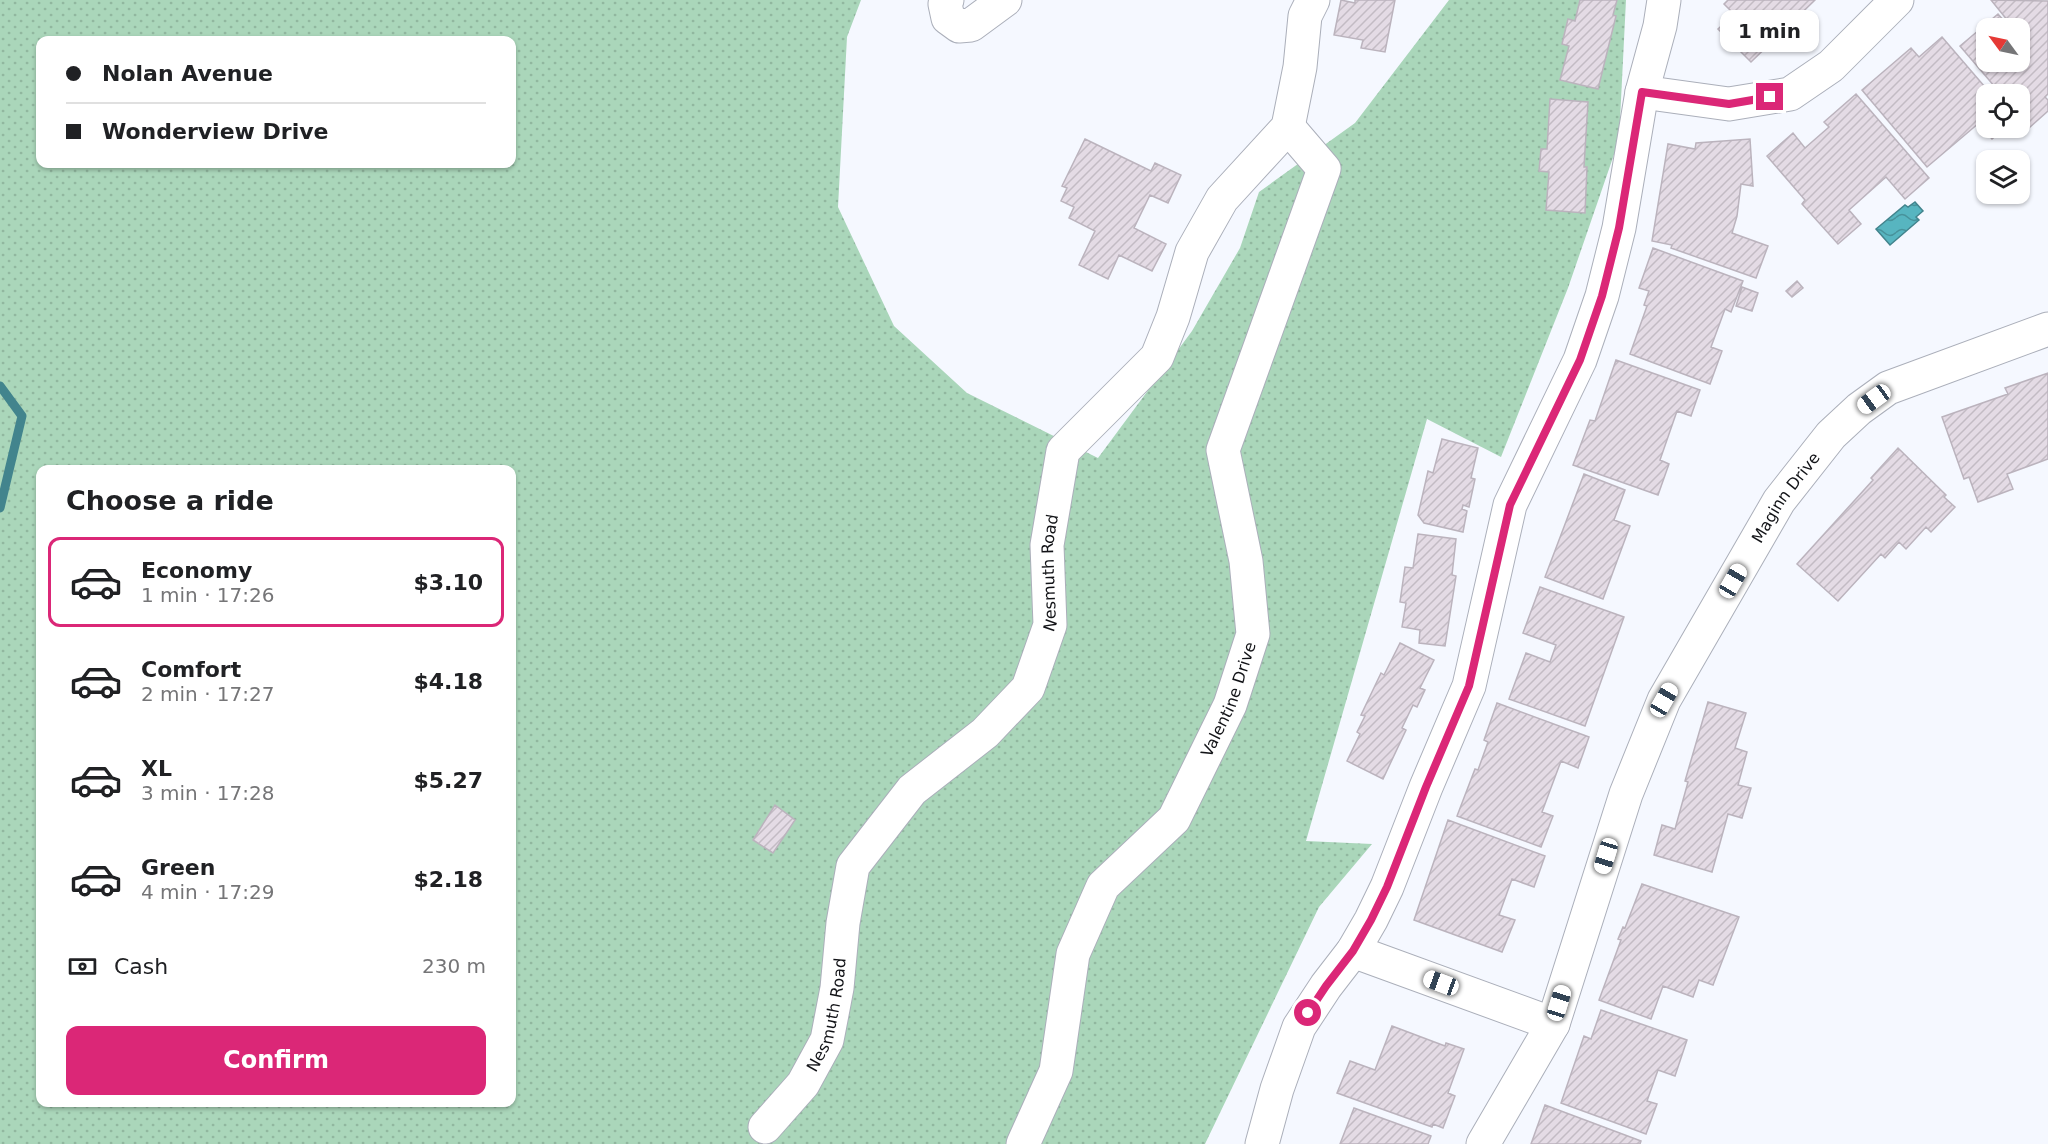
<!DOCTYPE html>
<html lang="en">
<head>
<meta charset="utf-8">
<style>
  :root { --surface:#fff; --page:#f2f2f2; --text:#202124; --muted:#757577; --line:#e0e0e0; --accent:#db2777 }
  body { margin:0; font-family:"DejaVu Sans",sans-serif; background:var(--page); color:var(--text); height:100vh; display:flex; flex-direction:column; font-size:22px; white-space:nowrap }
  * { box-sizing:border-box; margin:0 }
  p { font-size:20px; color:var(--muted) }
  .icon { flex:none; width:33px; height:33px; fill:none; stroke:currentColor; stroke-width:2; stroke-linecap:round; stroke-linejoin:round }
  .map { position:relative; flex:1; overflow:hidden }
  .side { position:absolute; left:36px; top:465px; width:480px; height:642px; display:flex; flex-direction:column; background:var(--surface); border-radius:12px; box-shadow:0 2px 4px #0004 }
  .side>* { flex:none }
  .top-card { position:absolute; left:36px; top:36px; width:480px; height:132px; border-radius:12px; box-shadow:0 2px 4px #0004; display:grid; align-content:center; height:132px; padding:0 30px; background:var(--surface) }
  .needle { width:39px; rotate:303deg }
  .buttons { position:absolute; left:1976px; top:18px; display:grid; gap:12px }
  .buttons a { display:grid; place-items:center; width:54px; height:54px; border-radius:12px; background:var(--surface); box-shadow:0 2px 4px #0004; font-size:30px }
  .end { position:absolute; width:27px; height:27px; margin:-14px; border:8px solid #db2777; background:#fff; box-shadow:0 0 0 3px #fff }
  .from { border-radius:50% }
  .bubble { position:absolute; height:42px; border-radius:12px; background:var(--surface); box-shadow:0 2px 4px #0004; font-size:20px; font-weight:700; line-height:42px; text-align:center }
  .car { position:absolute; width:18px; height:36px; margin:-18px -9px; border-radius:8px; box-shadow:0 0 4px 2px #0007; background:linear-gradient(#fff 24%,#345 0 40%,#fff 0 76%,#345 0 86%,#fff 0) }
  .top-card b { display:flex; align-items:center; gap:21px; height:57px; font-size:22px }
  .top-card b+b { border-top:2px solid var(--line) }
  .top-card i { width:15px; height:15px; background:var(--text) }
  ul { padding:0; list-style:none }
  li { display:flex; align-items:center; gap:18px; height:90px; margin:0 12px 9px; padding:0 18px; border:3px solid transparent; border-radius:12px }
  li div { flex:1 }
  li b { display:block; font-size:22px }
  li em { font-style:normal; font-weight:700 }
  li.selected { border-color:var(--accent) }
  li>.icon { width:54px; height:54px; stroke-width:1.5 }
  h2 { padding:0 30px; font-size:27px; line-height:72px }
  .pay { display:flex; align-items:center; gap:15px; height:66px; padding:0 30px; font-size:22px }
  .pay p { margin-inline-start:auto }
  .button { display:flex; gap:12px; margin-top:auto; padding:12px 30px }
  .button a { flex:1; height:69px; border-radius:12px; background:var(--accent); color:#fff; font-size:24px; font-weight:700; line-height:69px; text-align:center }
  .map>svg:first-child { display:block }
</style>
</head>
<body>
<div class="map">
<svg width="2048" height="1144" viewBox="0 0 2048 1144">
  <defs>
    <pattern id="grass-dots" width="8" height="8" patternUnits="userSpaceOnUse" patternTransform="scale(1.5)"><rect width="8" height="8" fill="#aad6ba"/><path d="M2 2h.1M6 6h.1" fill="none" stroke="#91b79f" stroke-width="1.8" stroke-linecap="round"/></pattern>
    <pattern id="water-waves" width="16" height="10" patternUnits="userSpaceOnUse" patternTransform="scale(1.5)"><rect width="16" height="10" fill="#57b5c0"/><path d="M0 5q4-4 8 0t8 0" fill="none" stroke="#47929b"/></pattern>
    <pattern id="building-hatch" width="6" height="6" patternUnits="userSpaceOnUse" patternTransform="scale(1.5)"><rect width="6" height="6" fill="#e4dbe5"/><path d="M-1 1l2-2M0 6l6-6M5 7l2-2" fill="none" stroke="#c3bbc4"/></pattern>
  </defs>
  <rect width="100%" height="100%" fill="#f5f8ff"/>
  <!-- grass -->
  <path fill="url(#grass-dots)" fill-rule="evenodd" d="M0 0H861L847 37 838 207 894 326 967 393 1098 458 1192 331 1240 248 1259 192 1355 123 1449 0H1626L1619 140 1568 288 1501 457 1427 419 1306 841 1372 844 1319 907 1205 1144H0ZM40 40H512V164H40ZM40 470H512V1102H40Z"/>
  <!-- water -->
  <path fill="url(#water-waves)" stroke="#42848d" stroke-width="1.5" d="M1915 202 1923 211 1916 217 1919 220 1890 245 1876 229 1905 205 1908 207Z"/>
  <g fill="none" stroke-linecap="round" stroke-linejoin="round">
    <!-- stream -->
    <path stroke="#42848d" stroke-width="9" d="M0 386 22 416 0 508"/>
  </g>
  <!-- building -->
  <path fill="url(#building-hatch)" stroke="#bbb3bd" stroke-width="1.5" fill-rule="evenodd" d="M1341 0 1355 3V0H1395L1385 52 1361 48 1363 40 1334 35Z
    M1580 0H1617L1613 15 1616 16 1598 89 1560 80 1569 46 1562 44 1568 19 1575 21Z
    M1728 0H1815L1751 62 1718 29 1734 14 1724 4Z
    M1991 0 2048 1V94L2045 97 2048 100V111L2029 128 2019 116V94H2001L1960 46 1998 14 2006 23 2008 21ZM1986 28H2019V62H1986Z
    M1942 37 1991 94H1986V128H2005L1992 139 1979 123 1927 167 1862 90 1911 48 1919 57Z
    M1856 94 1929 178 1905 199 1886 177 1849 210 1861 224 1838 244 1802 204 1805 200 1767 156 1793 133 1805 148 1829 127 1824 122Z
    M1550 99 1588 102 1584 167H1587L1585 213 1546 210 1549 172 1539 171 1541 149H1547Z
    M1085 139 1151 171 1155 163 1181 175 1168 203 1150 195 1134 228 1166 244 1152 271 1119 255 1108 279 1079 265 1095 231 1069 218 1074 207 1061 201 1067 188 1062 186Z
    M1750 139 1753 186 1741 184 1737 216 1732 233 1768 246 1756 278 1671 248 1672 245 1652 241 1668 144 1695 149 1696 143Z
    M1653 248 1743 281 1731 312 1725 309 1711 347 1722 351 1710 384 1630 354 1647 306 1644 305 1649 291 1639 288Z
    M1797 281 1803 288 1792 297 1786 291Z
    M1742 287 1758 293 1752 311 1736 306Z
    M1616 360 1700 390 1691 416 1677 411 1660 460 1669 464 1658 495 1573 465 1590 420 1595 421Z
    M2048 373V459L2007 474 2013 489 1978 502 1969 477 1964 479 1942 417 2008 394 2005 388Z
    M1442 439 1478 448 1471 478 1475 479 1469 507 1463 505 1462 509 1467 511 1463 532 1424 523 1418 515 1428 471 1433 473Z
    M1898 448 1946 495 1944 497 1955 507 1931 532 1926 527 1906 549 1899 542 1885 558 1881 554 1838 601 1797 564 1873 480 1871 478Z
    M1584 474 1625 490 1614 520 1630 526 1603 599 1545 577Z
    M1418 534 1456 539 1452 575 1456 576 1445 646 1419 643 1420 630 1402 627 1406 603 1400 602 1405 567 1413 568Z
    M1540 587 1624 617 1585 726 1509 699 1526 653 1550 662 1556 645 1523 633Z
    M1400 643 1434 660 1420 688 1425 690 1417 707 1413 705 1402 728 1406 730 1383 779 1347 761 1360 734 1357 732 1365 716 1361 715 1381 673 1384 675Z
    M1708 702 1746 713 1735 748 1747 752 1738 785 1751 788 1742 818 1728 814 1712 872 1654 855 1662 825 1675 829 1688 782 1685 781Z
    M1497 703 1589 737 1578 768 1561 761 1542 812 1553 816 1541 847 1457 816 1475 769 1478 770 1488 742 1484 740Z
    M775 805 795 820 773 853 753 840Z
    M1448 820 1545 856 1534 887 1512 879 1499 915 1515 920 1502 952 1414 920Z
    M1642 884 1739 917 1713 985 1699 980 1693 997 1663 986 1651 1019 1599 1000 1621 940 1618 939 1623 927 1625 928Z
    M1601 1010 1687 1040 1675 1076 1658 1070 1647 1101 1657 1104 1646 1134 1561 1103 1584 1036 1591 1039Z
    M1392 1026 1445 1046 1446 1043 1464 1049 1448 1093 1455 1096 1443 1128 1433 1124 1432 1127 1337 1093 1350 1061 1375 1070Z
    M1545 1105 1641 1141 1640 1144H1531Z
    M1354 1108 1431 1136 1428 1144H1340Z"/>
  <g fill="none" stroke-linecap="round" stroke-linejoin="round">
    <defs>
      <g id="minor">
        <path d="M947 0 945 4 948 18 959 26 971 25 1005 0"/>
        <path d="M1642 92 1729 104 1790 94 1831 66 1897 0"/>
        <path d="M1353 951 1553 1024"/>
        <path id="s1" d="M765 1127 803 1084 827 1040 837 988 843 923 853 866 912 790 985 733 1028 688 1050 625 1047 545 1063 451 1157 357 1173 317 1192 252 1222 199 1288 127 1300 67 1305 16 1313 0"/>
        <path id="s2" d="M1023 1144 1056 1071 1073 954 1103 886 1174 819 1230 705 1253 634 1246 561 1223 450 1324 169 1288 127"/>
        <path d="M1262 1144 1277 1089 1299 1027 1326 986 1353 951 1371 920 1387 887 1426 787 1469 686 1510 505 1580 360 1602 296 1619 228 1642 92 1660 26 1664 0"/>
        <path id="s3" d="M1483 1144 1553 1024 1626 794 1664 700 1779 501 1831 435 1859 409 1888 388 2048 329"/>
      </g>
    </defs>
    <!-- minor casing -->
    <use href="#minor" stroke="#abafba" stroke-width="35"/>
    <!-- minor -->
    <use href="#minor" stroke="#fff" stroke-width="33"/>
  </g>
  <g fill="none" stroke-linecap="round" stroke-linejoin="round">
    <!-- route -->
    <path stroke="#db2777" stroke-width="8" d="M1308 1013 1326 986 1353 951 1371 920 1387 887 1426 787 1469 686 1510 505 1580 360 1602 296 1619 228 1642 92 1729 104 1770 97"/>
  </g>
  <g text-anchor="middle" stroke-width="5" stroke-linejoin="round" paint-order="stroke">
    <!-- street labels -->
    <g font-size="16" fill="#121317" stroke="#fff">
      <text dy="6" stroke="none"><textPath href="#s3" startOffset="718">Maginn Drive</textPath></text>
      <text dy="6" stroke="none"><textPath href="#s1" startOffset="654">Nesmuth Road</textPath></text>
      <text dy="6" stroke="none"><textPath href="#s2" startOffset="502">Valentine Drive</textPath></text>
      <text dy="6" stroke="none"><textPath href="#s1" startOffset="132">Nesmuth Road</textPath></text>
    </g>
  </g>
</svg>
<div class="buttons">
<a><svg class="needle" viewBox="-14 -14 28 28"><path d="M0-13l5 13h-10z" fill="#e53935"/><path d="M0 13l5-13h-10z" fill="#757577"/></svg></a>
<a><svg class="icon" aria-label="locate" viewBox="0 0 24 24"><circle cx="12" cy="12" r="6"/><path d="M12 2v4M12 18v4M2 12h4M18 12h4"/></svg></a>
<a><svg class="icon" aria-label="layers" viewBox="0 0 24 24"><path d="M12 4l9 5-9 5-9-5zM3 14l9 5 9-5"/></svg></a>
</div>
<i class="end from" style="left:1308px;top:1013px"></i>
<i class="end" style="left:1770px;top:97px"></i>
<div class="bubble" style="left:1720px;top:10px;width:99px">1 min</div>
<i class="car" style="left:1874px;top:399px;rotate:234deg"></i>
<i class="car" style="left:1733px;top:581px;rotate:30deg"></i>
<i class="car" style="left:1664px;top:700px;rotate:30deg"></i>
<i class="car" style="left:1606px;top:856px;rotate:197deg"></i>
<i class="car" style="left:1441px;top:983px;rotate:290deg"></i>
<i class="car" style="left:1559px;top:1003px;rotate:17deg"></i>
<div class="top-card">
<b><i class="from"></i>Nolan Avenue</b>
<b><i></i>Wonderview Drive</b>
</div>
<section class="side">
<h2>Choose a ride</h2>
<ul>
<li class="selected"><svg class="icon" aria-label="car" viewBox="0 0 24 24"><path d="M5 17H2v-5l4-1 3-4h7l3 4 3 1v5h-3M9 17h6M6 11h13"/><circle cx="7" cy="17" r="2"/><circle cx="17" cy="17" r="2"/></svg><div><b>Economy</b><p>1 min · 17:26</p></div><em>$3.10</em></li>
<li><svg class="icon" aria-label="car" viewBox="0 0 24 24"><path d="M5 17H2v-5l4-1 3-4h7l3 4 3 1v5h-3M9 17h6M6 11h13"/><circle cx="7" cy="17" r="2"/><circle cx="17" cy="17" r="2"/></svg><div><b>Comfort</b><p>2 min · 17:27</p></div><em>$4.18</em></li>
<li><svg class="icon" aria-label="car" viewBox="0 0 24 24"><path d="M5 17H2v-5l4-1 3-4h7l3 4 3 1v5h-3M9 17h6M6 11h13"/><circle cx="7" cy="17" r="2"/><circle cx="17" cy="17" r="2"/></svg><div><b>XL</b><p>3 min · 17:28</p></div><em>$5.27</em></li>
<li><svg class="icon" aria-label="car" viewBox="0 0 24 24"><path d="M5 17H2v-5l4-1 3-4h7l3 4 3 1v5h-3M9 17h6M6 11h13"/><circle cx="7" cy="17" r="2"/><circle cx="17" cy="17" r="2"/></svg><div><b>Green</b><p>4 min · 17:29</p></div><em>$2.18</em></li>
</ul>
<div class="pay"><svg class="icon" aria-label="cash" viewBox="0 0 24 24"><path d="M3 7h18v10H3z"/><circle cx="12" cy="12" r="2"/></svg>Cash<p>230 m</p></div>
<div class="button"><a>Confirm</a></div>
</section>
</div>
</body>
</html>
